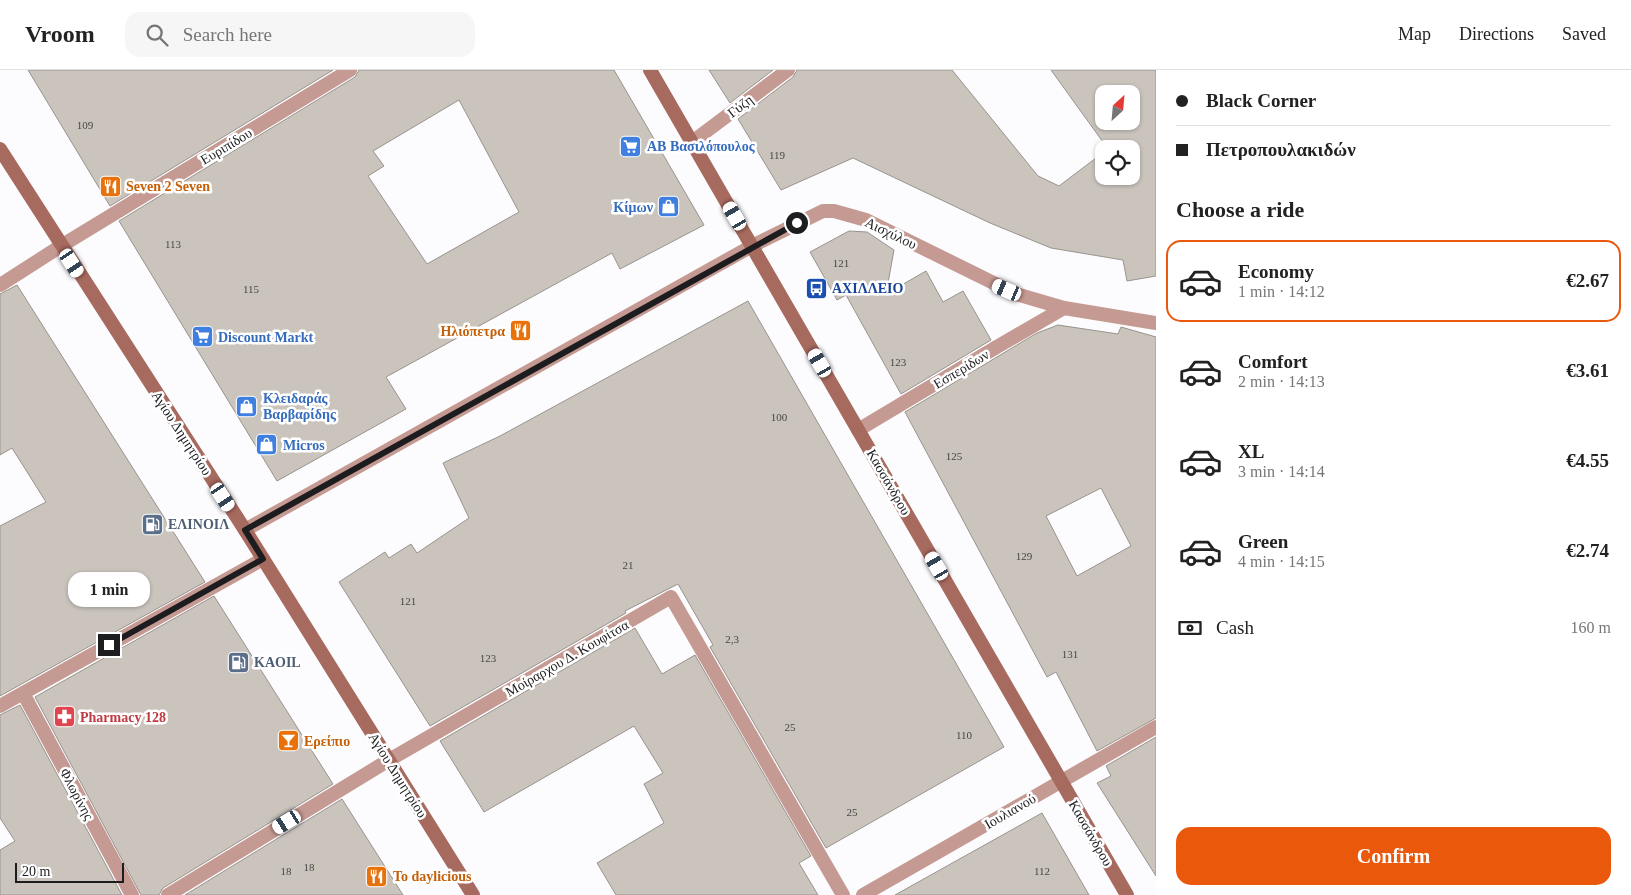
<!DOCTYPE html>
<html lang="en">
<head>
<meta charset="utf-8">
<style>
  :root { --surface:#fff; --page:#f6f6f6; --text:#222; --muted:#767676; --line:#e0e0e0; --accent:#ea580c }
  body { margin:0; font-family:Georgia,serif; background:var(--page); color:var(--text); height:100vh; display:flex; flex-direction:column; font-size:19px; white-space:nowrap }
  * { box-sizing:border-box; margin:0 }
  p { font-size:16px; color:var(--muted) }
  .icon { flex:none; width:28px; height:28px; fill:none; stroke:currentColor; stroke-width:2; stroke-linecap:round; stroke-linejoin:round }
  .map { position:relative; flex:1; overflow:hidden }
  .details { display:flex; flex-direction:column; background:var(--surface); width:475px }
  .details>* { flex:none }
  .top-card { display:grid; align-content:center; height:110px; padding:0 20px; background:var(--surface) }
  .needle { width:32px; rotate:26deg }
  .buttons { position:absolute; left:1095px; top:15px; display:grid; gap:10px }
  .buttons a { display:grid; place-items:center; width:45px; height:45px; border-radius:10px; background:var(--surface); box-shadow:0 1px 4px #0004; font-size:25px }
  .scale { position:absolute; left:15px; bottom:12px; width:109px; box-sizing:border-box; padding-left:5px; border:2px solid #1d1c1f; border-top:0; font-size:14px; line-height:18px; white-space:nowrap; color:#1d1c1f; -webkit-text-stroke:4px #fff; paint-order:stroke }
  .end { position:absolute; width:22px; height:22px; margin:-11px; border:6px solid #1d1c1f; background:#fff; box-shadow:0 0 0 2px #fff }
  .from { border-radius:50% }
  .bubble { position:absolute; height:35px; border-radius:15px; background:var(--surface); box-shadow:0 1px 4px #0004; font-size:16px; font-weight:800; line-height:35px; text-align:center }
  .car { position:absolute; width:15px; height:30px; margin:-15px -8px; border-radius:6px; box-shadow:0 0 4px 1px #0007; background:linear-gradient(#fff 24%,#345 0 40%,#fff 0 76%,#345 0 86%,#fff 0) }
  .top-card b { display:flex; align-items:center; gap:18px; height:48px; font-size:19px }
  .top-card b+b { border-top:1px solid var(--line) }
  .top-card i { width:12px; height:12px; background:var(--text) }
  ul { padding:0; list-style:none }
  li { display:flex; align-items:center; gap:15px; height:82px; margin:0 10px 8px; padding:0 10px; border:2px solid transparent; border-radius:15px }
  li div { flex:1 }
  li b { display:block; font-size:19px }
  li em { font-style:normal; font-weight:800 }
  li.on { border-color:var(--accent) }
  li>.icon { width:45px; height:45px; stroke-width:1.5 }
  h2 { padding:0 20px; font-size:22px; line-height:60px }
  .pay { display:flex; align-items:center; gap:12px; height:55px; padding:0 20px; font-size:19px }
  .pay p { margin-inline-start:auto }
  .primary-button { display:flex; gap:10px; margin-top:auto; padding:10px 20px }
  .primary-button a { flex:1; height:58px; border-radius:15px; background:var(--accent); color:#fff; font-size:20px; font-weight:800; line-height:58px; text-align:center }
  header { display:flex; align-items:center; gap:30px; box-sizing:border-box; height:70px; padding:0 25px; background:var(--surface); border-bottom:1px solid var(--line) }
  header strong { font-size:24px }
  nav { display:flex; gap:28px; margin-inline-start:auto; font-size:18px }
  .search { width:350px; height:45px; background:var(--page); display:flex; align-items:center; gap:12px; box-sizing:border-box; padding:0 18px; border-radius:15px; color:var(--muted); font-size:19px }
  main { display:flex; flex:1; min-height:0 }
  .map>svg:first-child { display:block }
</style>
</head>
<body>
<header>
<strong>Vroom</strong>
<div class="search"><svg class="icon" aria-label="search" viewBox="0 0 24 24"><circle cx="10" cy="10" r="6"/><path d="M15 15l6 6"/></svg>Search here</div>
<nav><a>Map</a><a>Directions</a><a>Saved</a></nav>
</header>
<main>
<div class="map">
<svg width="1156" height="825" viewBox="0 0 1156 825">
  <rect width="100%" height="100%" fill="#fcfbfe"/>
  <!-- building -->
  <path fill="#cac4bd" stroke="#98938d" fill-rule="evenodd" d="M28 0H333L110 136Z
    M359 0H614L704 155 620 199 612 183 386 307 406 339 277 411 119 151 355 7ZM459 30 519 142 427 194 368 106 384 96 373 81Z
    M709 0H773L730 33Z
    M797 0H952L1038 106 1059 116 1104 82V106H1131V79H1108L1051 0H1156V206L1127 211 1123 190 1051 178 990 153 853 88 781 120 738 49 793 7ZM1104 24H1131V51H1104Z
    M849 161 867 162 894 180 886 224 926 201 943 232 963 221 991 270 901 324 846 225 837 230 810 182Z
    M17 215 205 512 0 626V456L46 432 12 378 0 385V224Z
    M748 231 1004 677 826 778 710 577 713 575 678 514 625 541 626 543 430 656 339 512 385 482 389 488 411 474 417 483 469 448 443 393 500 366Z
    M1058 255 1118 264 1121 257 1156 267V648L1097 681 1056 602 1047 607 905 342 1037 263ZM1101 418 1131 476 1077 506 1046 446Z
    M214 526 333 714 163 818 159 825H141L35 627Z
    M635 558 662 604 695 585 811 786 799 793 818 825H616L597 793 664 753 644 714 663 703 634 656 484 742 440 671Z
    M20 635 122 825H0V780L15 771 0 748V645Z
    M1156 667V806L1097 713 1111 706 1106 696Z
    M342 729 403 825H185Z
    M1042 743 1089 825H895Z"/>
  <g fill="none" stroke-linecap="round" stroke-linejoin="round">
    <!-- service -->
    <path stroke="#c59a92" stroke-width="14" d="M995 278 1064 238"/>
    <!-- pedestrian -->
    <path stroke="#c59a92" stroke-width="14" d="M61 176 350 0
      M858 360 995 278
      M389 690 671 527 843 825"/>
    <!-- minor -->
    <path stroke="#c59a92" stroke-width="14" d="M692 72 788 0
      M0 215 61 176
      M245 460 752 176 823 141H834L866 150 1016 224 1064 238 1156 253
      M23 623 132 825
      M0 636 263 489
      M168 825 389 690"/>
    <!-- tertiary -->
    <path stroke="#c59a92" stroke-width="14" d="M863 825 1156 657"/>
    <!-- secondary -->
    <path stroke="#a76a5f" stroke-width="14" d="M650 0 1127 825
      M0 79 245 460 473 825"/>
  </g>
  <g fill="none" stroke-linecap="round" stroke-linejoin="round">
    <!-- route -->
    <path stroke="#1d1c1f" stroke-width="6" d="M109 575 263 489 245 460 797 153"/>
  </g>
  <!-- icons -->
  <defs>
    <symbol id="supermarket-square" viewBox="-11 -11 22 22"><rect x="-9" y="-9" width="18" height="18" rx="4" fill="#3f7fe0" stroke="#fff"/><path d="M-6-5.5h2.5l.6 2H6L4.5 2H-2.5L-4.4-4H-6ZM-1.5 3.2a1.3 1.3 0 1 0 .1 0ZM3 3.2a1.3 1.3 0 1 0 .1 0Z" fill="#fff"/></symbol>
    <symbol id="restaurant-square" viewBox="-11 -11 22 22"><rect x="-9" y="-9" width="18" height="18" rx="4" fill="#e8710a" stroke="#fff"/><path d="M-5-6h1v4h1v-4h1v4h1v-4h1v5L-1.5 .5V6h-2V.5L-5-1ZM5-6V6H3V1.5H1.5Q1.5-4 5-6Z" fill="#fff"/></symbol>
    <symbol id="shop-square" viewBox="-11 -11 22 22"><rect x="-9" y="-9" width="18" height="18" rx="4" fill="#3f7fe0" stroke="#fff"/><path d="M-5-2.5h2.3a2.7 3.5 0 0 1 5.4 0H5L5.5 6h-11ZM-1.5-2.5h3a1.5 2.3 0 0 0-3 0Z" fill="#fff"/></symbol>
    <symbol id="bus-square" viewBox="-11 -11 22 22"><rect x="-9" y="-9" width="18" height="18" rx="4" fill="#1a4fb4" stroke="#fff"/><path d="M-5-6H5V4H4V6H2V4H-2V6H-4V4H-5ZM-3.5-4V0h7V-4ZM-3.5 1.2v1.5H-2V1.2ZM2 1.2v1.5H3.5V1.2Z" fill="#fff"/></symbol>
    <symbol id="fuel-square" viewBox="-11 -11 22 22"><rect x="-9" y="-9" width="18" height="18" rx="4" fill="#5c6f8a" stroke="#fff"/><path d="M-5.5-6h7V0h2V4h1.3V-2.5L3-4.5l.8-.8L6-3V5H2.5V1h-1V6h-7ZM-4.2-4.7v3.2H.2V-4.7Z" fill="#fff"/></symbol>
    <symbol id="pharmacy-square" viewBox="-11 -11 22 22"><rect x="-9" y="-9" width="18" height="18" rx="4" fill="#e0444e" stroke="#fff"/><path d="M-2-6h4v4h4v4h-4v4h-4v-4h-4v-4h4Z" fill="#fff"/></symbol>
    <symbol id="bar-square" viewBox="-11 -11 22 22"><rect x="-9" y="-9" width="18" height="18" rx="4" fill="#e8710a" stroke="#fff"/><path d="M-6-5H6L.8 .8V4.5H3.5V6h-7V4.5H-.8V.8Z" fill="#fff"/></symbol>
  </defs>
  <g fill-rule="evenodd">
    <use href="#supermarket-square" x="618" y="64" width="25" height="25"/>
    <use href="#restaurant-square" x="98" y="104" width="25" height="25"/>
    <use href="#shop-square" x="656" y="124" width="25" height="25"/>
    <use href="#bus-square" x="804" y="206" width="25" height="25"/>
    <use href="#restaurant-square" x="508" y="248" width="25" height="25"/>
    <use href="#supermarket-square" x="190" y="254" width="25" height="25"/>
    <use href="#shop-square" x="234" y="324" width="25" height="25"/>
    <use href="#shop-square" x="254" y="362" width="25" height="25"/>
    <use href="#fuel-square" x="140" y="442" width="25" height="25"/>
    <use href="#fuel-square" x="226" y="580" width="25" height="25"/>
    <use href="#pharmacy-square" x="52" y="634" width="25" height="25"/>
    <use href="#bar-square" x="276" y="658" width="25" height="25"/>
    <use href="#restaurant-square" x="364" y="794" width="25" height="25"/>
  </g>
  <g text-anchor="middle" stroke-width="5" stroke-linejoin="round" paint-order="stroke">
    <!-- number labels -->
    <g font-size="11" fill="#484646">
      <text x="85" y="59">109</text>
      <text x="777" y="89">119</text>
      <text x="173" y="178">113</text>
      <text x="841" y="197">121</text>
      <text x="251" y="223">115</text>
      <text x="898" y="296">123</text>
      <text x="779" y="351">100</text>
      <text x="954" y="390">125</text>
      <text x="1024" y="490">129</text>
      <text x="628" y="499">21</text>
      <text x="408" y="535">121</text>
      <text x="732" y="573">2,3</text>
      <text x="1070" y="588">131</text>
      <text x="488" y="592">123</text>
      <text x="790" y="661">25</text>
      <text x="964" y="669">110</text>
      <text x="852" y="746">25</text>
      <text x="309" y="801">18</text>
      <text x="286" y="805">18</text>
      <text x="1042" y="805">112</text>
    </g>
    <!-- street labels -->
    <g font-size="14" fill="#1d1c1f" stroke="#fff">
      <text transform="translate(740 36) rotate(-37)" y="5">Γύζη</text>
      <text transform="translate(226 76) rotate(-31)" y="5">Ευριπίδου</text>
      <text transform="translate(891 163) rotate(26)" y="5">Αισχύλου</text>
      <text transform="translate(961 299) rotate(-31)" y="5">Εσπερίδων</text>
      <text transform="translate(182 363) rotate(57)" y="5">Αγίου Δημητρίου</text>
      <text transform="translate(889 412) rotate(60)" y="5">Κασσάνδρου</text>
      <text transform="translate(567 588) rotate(-30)" y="5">Μοίραρχου Δ. Κουφίτσα</text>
      <text transform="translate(398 705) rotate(58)" y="5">Αγίου Δημητρίου</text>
      <text transform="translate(77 724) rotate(62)" y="5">Φλωρίνης</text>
      <text transform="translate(1010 741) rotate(-30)" y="5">Ιουλιανού</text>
      <text transform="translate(1091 763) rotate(60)" y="5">Κασσάνδρου</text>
    </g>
    <!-- shop labels -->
    <g font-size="14" font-weight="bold" fill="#366cbe" stroke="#fff" text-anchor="start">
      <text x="647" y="81">ΑΒ Βασιλόπουλος</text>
      <text x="653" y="142" text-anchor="end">Κίμων</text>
      <text x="218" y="272">Discount Markt</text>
      <text x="263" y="333">Κλειδαράς<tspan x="263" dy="16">Βαρβαρίδης</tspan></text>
      <text x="283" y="380">Micros</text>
    </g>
    <!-- food labels -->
    <g font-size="14" font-weight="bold" fill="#c56008" stroke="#fff" text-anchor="start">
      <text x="126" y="121">Seven 2 Seven</text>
      <text x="505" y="266" text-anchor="end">Ηλιόπετρα</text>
      <text x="304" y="676">Ερείπιο</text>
      <text x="393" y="811">To daylicious</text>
    </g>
    <!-- transit labels -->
    <g font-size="14" font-weight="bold" fill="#164399" stroke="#fff" text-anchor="start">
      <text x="832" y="223">ΑΧΙΛΛΕΙΟ</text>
    </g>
    <!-- service labels -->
    <g font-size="14" font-weight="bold" fill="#4e5e75" stroke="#fff" text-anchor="start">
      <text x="168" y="459">ΕΛΙΝΟΙΛ</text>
      <text x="254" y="597">KAOIL</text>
    </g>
    <!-- health labels -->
    <g font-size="14" font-weight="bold" fill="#be3a42" stroke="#fff" text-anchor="start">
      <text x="80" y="652">Pharmacy 128</text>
    </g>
  </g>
</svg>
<div class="buttons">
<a><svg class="needle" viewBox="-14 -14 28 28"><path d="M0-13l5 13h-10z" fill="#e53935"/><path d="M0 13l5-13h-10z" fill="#767676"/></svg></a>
<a><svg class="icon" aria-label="locate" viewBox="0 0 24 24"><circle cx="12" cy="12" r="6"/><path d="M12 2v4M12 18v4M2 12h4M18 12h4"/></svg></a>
</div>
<div class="scale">20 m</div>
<i class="end from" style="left:797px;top:153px"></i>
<i class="end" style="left:109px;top:575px"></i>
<div class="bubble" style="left:68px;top:502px;width:82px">1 min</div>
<i class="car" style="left:735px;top:146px;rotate:330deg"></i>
<i class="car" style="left:72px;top:193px;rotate:147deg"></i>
<i class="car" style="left:1007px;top:220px;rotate:293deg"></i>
<i class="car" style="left:820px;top:293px;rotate:330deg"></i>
<i class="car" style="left:223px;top:427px;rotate:147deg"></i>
<i class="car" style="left:937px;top:496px;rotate:330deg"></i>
<i class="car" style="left:287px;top:752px;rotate:239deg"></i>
</div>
<section class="details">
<div class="top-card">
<b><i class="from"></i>Black Corner</b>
<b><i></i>Πετροπουλακιδών</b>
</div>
<h2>Choose a ride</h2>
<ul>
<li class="on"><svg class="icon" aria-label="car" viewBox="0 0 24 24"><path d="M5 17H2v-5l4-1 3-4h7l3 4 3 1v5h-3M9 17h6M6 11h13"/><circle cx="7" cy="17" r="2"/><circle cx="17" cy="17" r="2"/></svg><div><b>Economy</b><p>1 min · 14:12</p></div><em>€2.67</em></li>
<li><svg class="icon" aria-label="car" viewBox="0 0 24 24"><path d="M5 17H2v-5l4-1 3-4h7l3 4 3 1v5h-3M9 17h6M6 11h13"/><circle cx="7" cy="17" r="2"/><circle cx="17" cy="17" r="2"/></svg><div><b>Comfort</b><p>2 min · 14:13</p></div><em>€3.61</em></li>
<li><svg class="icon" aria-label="car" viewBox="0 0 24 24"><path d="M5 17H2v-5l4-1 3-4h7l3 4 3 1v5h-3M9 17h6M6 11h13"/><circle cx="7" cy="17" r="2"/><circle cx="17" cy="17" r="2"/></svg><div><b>XL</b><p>3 min · 14:14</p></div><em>€4.55</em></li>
<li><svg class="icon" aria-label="car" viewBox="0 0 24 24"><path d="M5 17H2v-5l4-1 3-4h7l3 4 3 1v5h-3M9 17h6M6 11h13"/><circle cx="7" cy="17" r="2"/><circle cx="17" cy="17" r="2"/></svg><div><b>Green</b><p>4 min · 14:15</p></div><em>€2.74</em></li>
</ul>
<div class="pay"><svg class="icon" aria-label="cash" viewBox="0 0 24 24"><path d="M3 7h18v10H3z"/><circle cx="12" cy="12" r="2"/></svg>Cash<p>160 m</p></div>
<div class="primary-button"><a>Confirm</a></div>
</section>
</main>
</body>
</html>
